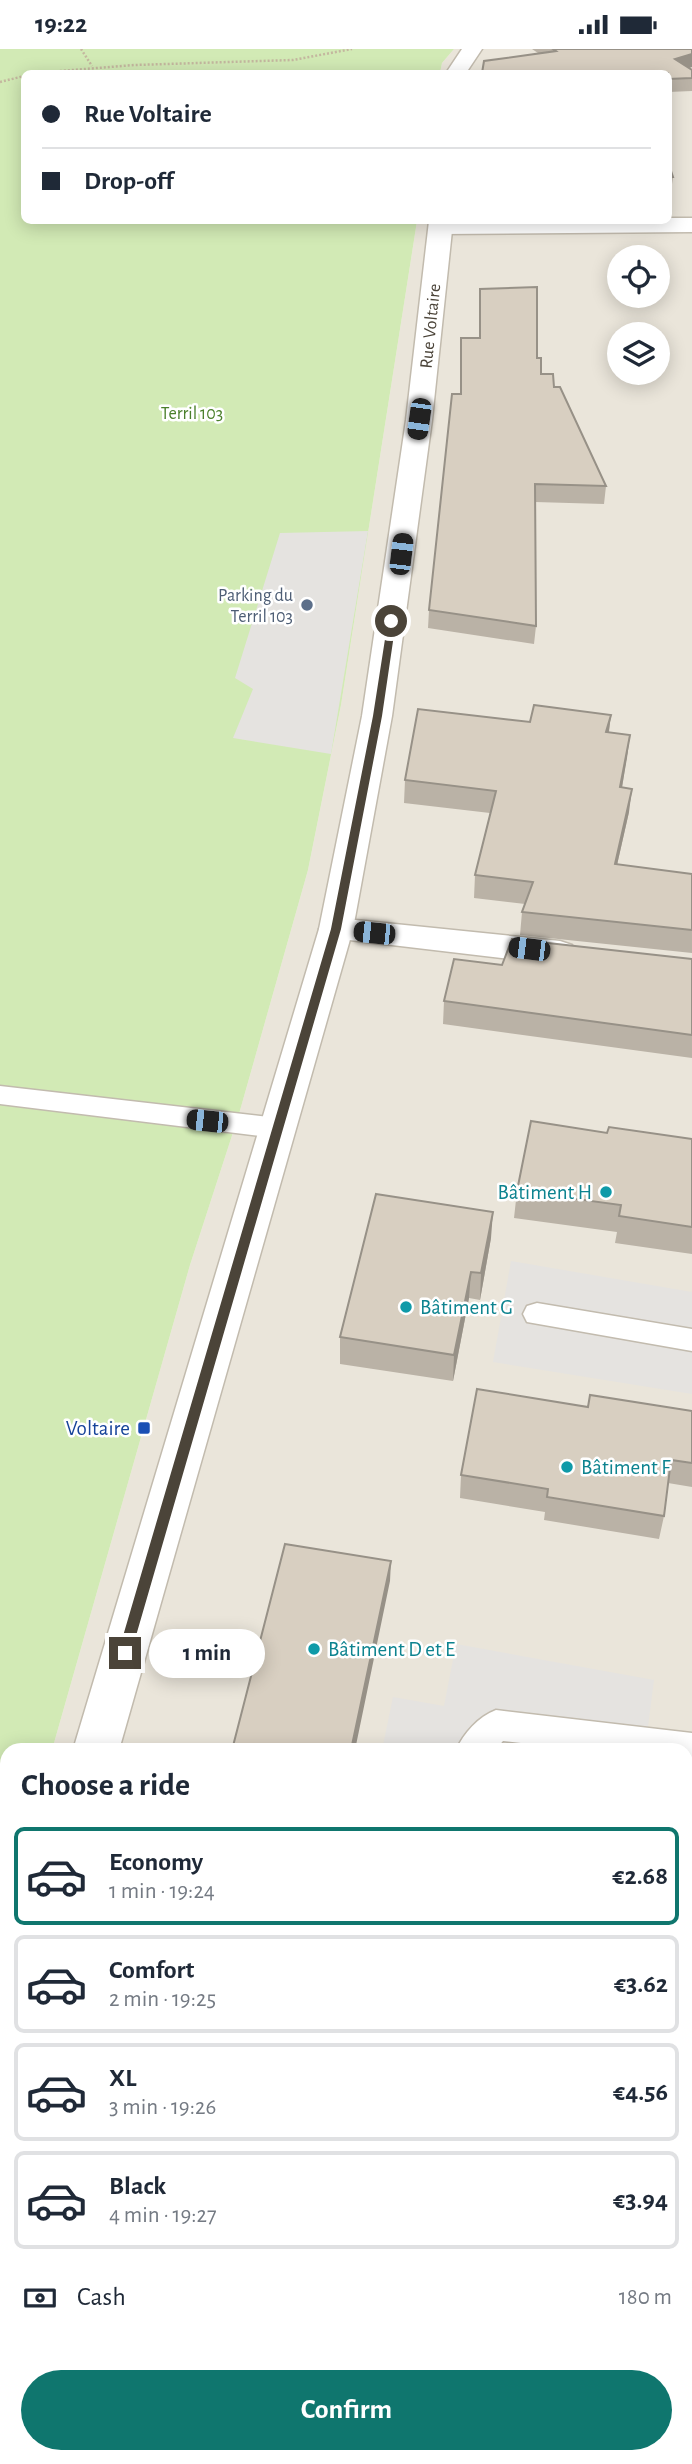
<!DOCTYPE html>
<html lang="en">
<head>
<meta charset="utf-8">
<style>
  :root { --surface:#fff; --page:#f2f2f3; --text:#1f2937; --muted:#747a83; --line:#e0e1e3; --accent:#0f766e }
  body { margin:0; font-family:"Alegreya Sans",sans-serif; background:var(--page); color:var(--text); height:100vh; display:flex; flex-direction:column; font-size:26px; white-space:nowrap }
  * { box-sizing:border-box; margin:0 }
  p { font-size:23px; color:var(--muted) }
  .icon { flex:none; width:38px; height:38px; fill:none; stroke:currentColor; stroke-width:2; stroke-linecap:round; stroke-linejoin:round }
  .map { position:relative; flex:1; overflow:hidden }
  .drawer { position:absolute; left:0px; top:1694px; width:693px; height:721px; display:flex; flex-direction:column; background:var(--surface); border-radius:21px 21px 0 0; box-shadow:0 4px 18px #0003 }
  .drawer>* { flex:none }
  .guide { position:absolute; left:21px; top:21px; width:651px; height:154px; border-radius:10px; box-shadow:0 4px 18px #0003; display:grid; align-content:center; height:154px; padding:0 21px; background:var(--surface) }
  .buttons { position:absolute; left:607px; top:196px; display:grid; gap:14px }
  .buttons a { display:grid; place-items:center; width:63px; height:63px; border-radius:50%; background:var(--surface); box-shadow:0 4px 18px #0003; font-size:35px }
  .end { position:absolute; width:32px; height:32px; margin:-16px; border:9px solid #4b4439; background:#fff; box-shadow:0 0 0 4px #fff }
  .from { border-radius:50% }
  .bubble { position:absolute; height:49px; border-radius:24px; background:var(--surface); box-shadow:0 4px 18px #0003; font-size:23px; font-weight:600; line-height:49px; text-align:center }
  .car { position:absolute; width:21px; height:42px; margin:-21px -10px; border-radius:9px; box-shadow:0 0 5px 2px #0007; background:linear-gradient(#222 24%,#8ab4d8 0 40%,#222 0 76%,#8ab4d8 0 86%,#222 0) }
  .guide b { display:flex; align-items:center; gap:24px; height:66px; font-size:26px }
  .guide b+b { border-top:2px solid var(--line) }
  .guide i { width:18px; height:18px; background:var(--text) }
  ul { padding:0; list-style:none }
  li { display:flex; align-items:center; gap:21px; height:98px; margin:0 14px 10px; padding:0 7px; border:4px solid var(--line); border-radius:10px }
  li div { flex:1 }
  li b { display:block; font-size:26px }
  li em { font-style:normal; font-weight:600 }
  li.current { border-color:var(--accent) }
  li>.icon { width:63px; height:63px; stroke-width:1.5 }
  h2 { padding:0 21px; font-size:32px; line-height:84px }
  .pay { display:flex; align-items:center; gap:18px; height:77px; padding:0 21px; font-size:26px }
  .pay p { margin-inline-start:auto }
  .cta { display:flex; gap:14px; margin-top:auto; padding:14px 21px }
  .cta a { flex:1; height:80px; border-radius:42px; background:var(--accent); color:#fff; font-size:28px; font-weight:600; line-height:80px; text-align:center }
  .status { display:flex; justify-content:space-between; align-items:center; height:49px; padding:0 35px; background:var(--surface); direction:ltr }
  .status svg { height:19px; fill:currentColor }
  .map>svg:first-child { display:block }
</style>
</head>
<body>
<div class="status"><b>19:22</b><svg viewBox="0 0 49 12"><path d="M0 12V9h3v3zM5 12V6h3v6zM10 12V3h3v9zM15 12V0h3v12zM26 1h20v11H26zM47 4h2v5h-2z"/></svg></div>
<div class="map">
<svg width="692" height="2415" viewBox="0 0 692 2415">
  <rect width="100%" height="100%" fill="#f6f3ec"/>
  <!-- residential -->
  <path fill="#eae5da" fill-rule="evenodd" d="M454 0H692V2415H0V1886L7 1862V2408H686V1701H52L190 1216 239 1065 308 821 341 656 417 172H668V24H440L442 14ZM620 208H658V247H620ZM620 285H658V324H620Z"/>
  <!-- green -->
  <path fill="#d2eab5" d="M0 0H454L442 14 440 24H24V172H417L341 656 308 821 239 1065 190 1216 52 1701H7V1862L0 1886Z"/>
  <!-- parking -->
  <path fill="#e5e3e0" d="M368 482 331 705 233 689 253 640 235 629 280 484Z
    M511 1212 692 1243V1345L493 1313Z
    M456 1595 654 1631 645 1701H382L393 1648 444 1657Z
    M279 2408H615L614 2415H278Z"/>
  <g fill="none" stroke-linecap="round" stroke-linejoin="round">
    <defs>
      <path id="service" d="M0 1037 277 1069 286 1072 290 1079 286 1086 277 1089 0 1055Z
        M537 1254 692 1280V1302L527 1273 523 1265 527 1257Z
        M496 1661 692 1684V1714L686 1713V1701H581L503 1692 495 1701H456C464 1684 478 1668 496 1661Z
        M686 1851 692 1852V1886L686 1885Z
        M297 2408H363L366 2415H299Z"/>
      <path id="minor" d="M668 169H692V183L441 185 433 183 429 178 433 173 439 172H668Z
        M336 869 560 892 572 896 577 904 572 912 560 916 324 888 319 880 324 872Z"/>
      <path id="tertiary" d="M462 0H482L466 24H446Z
        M429 172H453L432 371 392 667 353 880 119 1701H73L319 880 362 667 406 371Z
        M7 1979V2050L0 2053V1982Z"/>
    </defs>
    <!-- service casing -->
    <use href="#service" stroke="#c2bbae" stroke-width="3"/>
    <!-- minor casing -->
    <use href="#minor" stroke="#c2bbae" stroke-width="3"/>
    <!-- tertiary casing -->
    <use href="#tertiary" stroke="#c2bbae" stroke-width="3"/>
    <!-- path -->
    <path stroke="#c4b79f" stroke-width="2.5" stroke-dasharray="2 2" stroke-linecap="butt" d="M81 0 92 17
      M36 24 134 16 293 11 352 0
      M0 33 24 27"/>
    <!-- service -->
    <use href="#service" fill="#fff" fill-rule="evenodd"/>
    <!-- minor -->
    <use href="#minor" fill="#fff" fill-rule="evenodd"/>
    <!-- tertiary -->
    <use href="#tertiary" fill="#fff" fill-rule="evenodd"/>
  </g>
  <!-- wall -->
  <path fill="#bab2a6" d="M532 0H692V18L689 19 692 21V42L668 43V24L538 4Z
    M668 113 673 128 671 142H668Z
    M480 240 537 309 541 325 554 338 606 437 604 455 535 453 536 577 534 595 428 579 429 561 460 345 461 289H479Z
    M611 666 609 683 630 686 622 739 629 763 617 816 692 825V904L520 886 522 863 525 855 474 849 475 826 490 764 404 754 405 731 530 673Z
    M692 910V1009L443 975 444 952 502 916Z
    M607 1084 692 1090V1205L615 1194 617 1183 514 1169 517 1142Z
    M491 1189 480 1251 469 1249 453 1332 340 1315V1288Z
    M588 1358 692 1362V1438L668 1434 664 1467 659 1490 544 1471 545 1463 460 1449 461 1426Z
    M686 2209 692 2211V2415L660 2408H686Z"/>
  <!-- shaded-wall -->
  <path fill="#979187" d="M692 5V18L673 24 675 10Z
    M611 666 608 688 606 683Z
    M630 686 627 709 618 761 620 738Z
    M632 740 629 763 612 838 615 815Z
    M493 1163 491 1189 480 1251 481 1224Z
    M471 1223 469 1249 453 1332 454 1306Z
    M391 1512 390 1532 355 1701H351Z
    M225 2408H229L227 2415H223Z"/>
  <!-- building -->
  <path fill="#d8cfc1" stroke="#979187" stroke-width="2" d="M553 0H692V5L675 10 692 21V29L668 30V24H482L484 12 556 2Z
    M668 113 673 128H668Z
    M537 238V309H541V325H553L554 338H560L606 437 535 435 536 577 429 561 452 345H461V289H480V240Z
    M534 656 611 666 606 683 630 686 620 738 632 740 615 815 692 825V881L522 863 533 833 475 826 496 742 405 731 418 660 530 673Z
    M512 890 692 910V986L444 952 454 910 502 916Z
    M531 1072 607 1084 609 1078 692 1090V1178L619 1167 621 1156 517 1142Z
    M376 1145 493 1163 481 1224 471 1223 454 1306 340 1288Z
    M477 1340 588 1358 590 1346 692 1362V1414L671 1411 664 1467 547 1448 548 1440 461 1426Z
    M285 1495 391 1512 351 1701H232Z
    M686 2209 692 2211V2405L686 2404Z
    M56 2408H225L223 2415H54Z"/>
  <!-- route -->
  <path fill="#4b4439" d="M388 571 396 572 382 667 341 880 131 1604 125 1609 118 1604 331 880 373 667Z"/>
  <!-- markers -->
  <circle fill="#5c6f8a" stroke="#fff" stroke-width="2.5" cx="307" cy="556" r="7"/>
  <g fill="#0f9aa8" stroke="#fff" stroke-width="2.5">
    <circle cx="606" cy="1143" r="7"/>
    <circle cx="406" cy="1258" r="7"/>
    <circle cx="567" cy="1418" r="7"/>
    <circle cx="314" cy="1600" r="7"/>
  </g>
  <rect fill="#1a4fb4" stroke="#fff" stroke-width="2.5" x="137" y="1372" width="14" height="14" rx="3.5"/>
  <g text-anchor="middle" stroke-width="5" stroke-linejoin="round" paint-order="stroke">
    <!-- far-street labels -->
    <g font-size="18" fill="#4b4439" stroke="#fff">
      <text transform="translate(430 277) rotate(-84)" y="6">Rue Voltaire</text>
    </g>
    <!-- far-park labels -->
    <g font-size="18" fill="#4a7f2a" stroke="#fff">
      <text x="192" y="370">Terril 103</text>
    </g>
    <!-- far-service labels -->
    <g font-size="18" fill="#4e5e75" stroke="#fff" text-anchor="end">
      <text x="293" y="552">Parking du<tspan x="293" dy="21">Terril 103</tspan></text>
    </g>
    <!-- culture labels -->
    <g font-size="21" fill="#0d838f" stroke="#fff" text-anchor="start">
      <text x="592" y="1150" text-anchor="end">Bâtiment H</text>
      <text x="420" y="1265">Bâtiment G</text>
      <text x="581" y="1425">Bâtiment F</text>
      <text x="328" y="1607">Bâtiment D et E</text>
    </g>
    <!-- transit labels -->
    <g font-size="21" fill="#164399" stroke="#fff" text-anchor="end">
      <text x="130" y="1386">Voltaire</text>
    </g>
  </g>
</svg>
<div class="buttons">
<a><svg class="icon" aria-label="locate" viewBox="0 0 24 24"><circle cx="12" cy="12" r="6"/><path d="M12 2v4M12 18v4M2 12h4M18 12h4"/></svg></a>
<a><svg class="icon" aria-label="layers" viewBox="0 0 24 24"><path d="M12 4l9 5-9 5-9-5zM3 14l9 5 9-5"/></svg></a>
</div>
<i class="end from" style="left:391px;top:572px"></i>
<i class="end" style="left:125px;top:1604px"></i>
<div class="bubble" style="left:149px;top:1580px;width:116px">1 min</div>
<i class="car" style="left:419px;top:370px;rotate:188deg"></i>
<i class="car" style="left:401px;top:505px;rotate:7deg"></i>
<i class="car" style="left:374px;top:884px;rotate:276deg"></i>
<i class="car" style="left:529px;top:900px;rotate:277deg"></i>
<i class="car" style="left:207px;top:1072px;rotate:276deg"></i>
<div class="guide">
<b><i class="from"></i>Rue Voltaire</b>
<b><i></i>Drop-off</b>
</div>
<section class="drawer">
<h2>Choose a ride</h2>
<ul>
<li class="current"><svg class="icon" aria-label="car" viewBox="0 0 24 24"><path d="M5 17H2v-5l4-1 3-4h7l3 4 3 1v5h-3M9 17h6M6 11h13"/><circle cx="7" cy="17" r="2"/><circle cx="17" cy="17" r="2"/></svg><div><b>Economy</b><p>1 min · 19:24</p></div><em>€2.68</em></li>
<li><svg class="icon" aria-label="car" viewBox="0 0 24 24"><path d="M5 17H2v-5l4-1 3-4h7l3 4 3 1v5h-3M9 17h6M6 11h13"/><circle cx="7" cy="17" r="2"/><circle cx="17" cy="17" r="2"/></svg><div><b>Comfort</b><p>2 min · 19:25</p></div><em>€3.62</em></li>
<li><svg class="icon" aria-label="car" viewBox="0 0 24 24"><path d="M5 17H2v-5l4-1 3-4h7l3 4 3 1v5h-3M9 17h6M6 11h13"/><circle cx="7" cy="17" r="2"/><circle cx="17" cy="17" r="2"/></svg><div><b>XL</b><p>3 min · 19:26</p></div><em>€4.56</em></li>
<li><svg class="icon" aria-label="car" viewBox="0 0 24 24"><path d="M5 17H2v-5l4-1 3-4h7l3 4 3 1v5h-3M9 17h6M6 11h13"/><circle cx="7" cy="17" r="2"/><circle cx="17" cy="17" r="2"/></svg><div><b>Black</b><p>4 min · 19:27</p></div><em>€3.94</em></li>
</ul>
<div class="pay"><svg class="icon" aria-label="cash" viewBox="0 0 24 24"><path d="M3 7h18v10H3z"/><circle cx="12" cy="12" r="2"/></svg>Cash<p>180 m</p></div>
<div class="cta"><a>Confirm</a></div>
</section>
</div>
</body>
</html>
